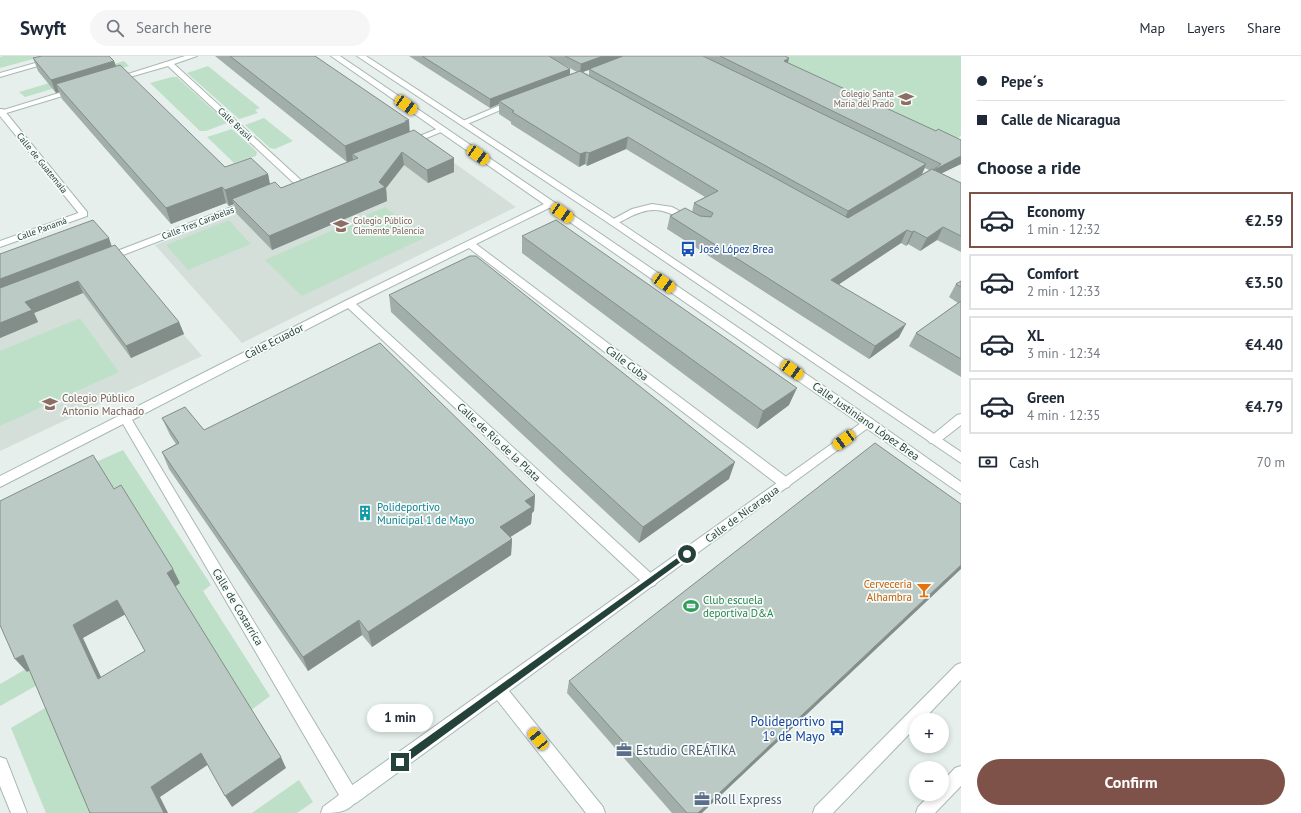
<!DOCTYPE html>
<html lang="en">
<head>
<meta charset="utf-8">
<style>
  :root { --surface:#fff; --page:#f6f6f7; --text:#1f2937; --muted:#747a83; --line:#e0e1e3; --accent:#7f5249 }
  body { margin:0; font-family:"PT Sans",sans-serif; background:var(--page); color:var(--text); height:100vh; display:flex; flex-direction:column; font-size:15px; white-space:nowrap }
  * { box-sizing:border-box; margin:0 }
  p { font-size:13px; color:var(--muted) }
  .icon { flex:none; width:22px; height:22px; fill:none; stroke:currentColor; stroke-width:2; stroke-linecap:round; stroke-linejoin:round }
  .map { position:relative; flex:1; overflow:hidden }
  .details { display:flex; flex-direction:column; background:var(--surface); width:340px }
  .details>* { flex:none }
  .banner { display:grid; align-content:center; height:88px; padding:0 16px; background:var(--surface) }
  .buttons { position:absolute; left:909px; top:657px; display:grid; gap:8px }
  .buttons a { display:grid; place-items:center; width:40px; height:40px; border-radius:50%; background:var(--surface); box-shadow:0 2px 6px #0003; font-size:20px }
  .end { position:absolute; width:18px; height:18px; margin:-9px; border:5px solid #24423a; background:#fff; box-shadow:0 0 0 2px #fff }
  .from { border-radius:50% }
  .bubble { position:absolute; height:28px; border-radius:14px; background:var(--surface); box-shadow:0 2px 6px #0003; font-size:13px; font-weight:800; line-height:28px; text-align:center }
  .car { position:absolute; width:12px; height:24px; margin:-12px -6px; border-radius:5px; box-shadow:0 0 3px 1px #0007; background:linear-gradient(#f5c518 24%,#345 0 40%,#f5c518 0 76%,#345 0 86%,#f5c518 0) }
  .banner b { display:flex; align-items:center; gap:14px; height:38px; font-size:15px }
  .banner b+b { border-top:1px solid var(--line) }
  .banner i { width:10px; height:10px; background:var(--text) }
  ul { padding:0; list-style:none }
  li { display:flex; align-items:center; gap:12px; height:56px; margin:0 8px 6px; padding:0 8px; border:2px solid var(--line); border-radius:0px }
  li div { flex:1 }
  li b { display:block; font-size:15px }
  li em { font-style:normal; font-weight:800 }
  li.current { border-color:var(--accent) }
  li>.icon { width:36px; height:36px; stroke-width:1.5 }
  h2 { padding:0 16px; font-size:18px; line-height:48px }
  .pay { display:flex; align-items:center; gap:10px; height:44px; padding:0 16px; font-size:15px }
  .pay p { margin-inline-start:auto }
  .cta { display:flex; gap:8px; margin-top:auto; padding:8px 16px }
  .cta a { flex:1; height:46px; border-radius:24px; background:var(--accent); color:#fff; font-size:16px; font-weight:800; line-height:46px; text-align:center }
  header { display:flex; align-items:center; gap:24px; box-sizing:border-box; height:56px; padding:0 20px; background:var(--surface); border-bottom:1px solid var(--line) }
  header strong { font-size:19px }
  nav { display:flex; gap:22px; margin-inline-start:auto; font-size:14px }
  .search { width:280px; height:36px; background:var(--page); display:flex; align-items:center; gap:10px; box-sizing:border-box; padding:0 14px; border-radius:22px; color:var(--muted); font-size:15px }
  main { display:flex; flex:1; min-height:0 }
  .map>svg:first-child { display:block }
</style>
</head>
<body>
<header>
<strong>Swyft</strong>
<div class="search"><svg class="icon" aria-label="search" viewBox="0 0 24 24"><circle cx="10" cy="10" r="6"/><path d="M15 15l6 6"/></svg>Search here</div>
<nav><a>Map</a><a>Layers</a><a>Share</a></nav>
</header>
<main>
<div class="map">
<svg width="961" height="757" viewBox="0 0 961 757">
  <rect width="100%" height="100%" fill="#e6efeb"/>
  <!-- built -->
  <path fill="#d4dfda" d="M425 86 516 151 242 287 155 189Z
    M123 207 202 300 0 395V256Z"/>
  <!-- green -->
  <path fill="#bfe0c8" d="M3 0H44L0 12V1Z
    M764 0H961V80L947 89Z
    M124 5 129 10 25 41 19 36Z
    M208 10 260 52 255 54 258 57 239 63 187 17Z
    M172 21H177L227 67 206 75H200L150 27Z
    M264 62 293 85 275 93 270 92 245 69Z
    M232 73 257 96 256 100 234 107 207 81Z
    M385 151 424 182 302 240 265 204Z
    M229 164 251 188 188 214 166 189Z
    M80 262 119 316 0 370V295Z
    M123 394 211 529 203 535 270 640 250 655 175 531 180 527 78 414Z
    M26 613 27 616 35 613 41 627 0 650V628Z
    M50 649 97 757H46L11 672Z
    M299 724 313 746 297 757H252Z"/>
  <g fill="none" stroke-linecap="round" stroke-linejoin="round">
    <defs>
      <path id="service" d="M652 148 672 151 696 164 691 167 688 166C662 152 651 149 624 164 619 166 615 169 610 168L608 166 632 153Z"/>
      <path id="pedestrian" d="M185 0H197L174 8 303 126V130H297L168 10 116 25 112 23Z
        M72 33 79 35 0 59V55Z
        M439 72 446 74 412 88H406L405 86Z
        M250 144 255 147 253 149 110 204H104L102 202 104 200Z
        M550 145 553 146V150L476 188 789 423 791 427 789 431 785 432 781 431 469 192 356 248 655 521 657 525 655 529 650 531 645 529 348 252 132 364 356 735 358 741C351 757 336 757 321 757L323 751 339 739 123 368 0 431V420L345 245Z
        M84 155 87 156V160L0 191V185Z
        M0 701 6 703 27 757H11L0 730Z"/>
      <path id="minor" d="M60 0H72L0 21V17Z
        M510 45 517 47 465 69 458 67Z
        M0 53H3L87 156V160H81L0 60Z
        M961 358V369L938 387H930L928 384 930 381 957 359Z
        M868 362 872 363 874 366 872 369 509 635 603 751 605 757H586L497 644 356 747 350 749 344 747 342 741 344 735Z"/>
      <path id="tertiary" d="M331 0H340L872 363 961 426V438Z
        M357 0H366L616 164 961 396V407L610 168Z
        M961 607V624L923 664H916V671L833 757H813L815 751 956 609Z
        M961 710V730L935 757H916L918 751 931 738H942V726L955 712Z"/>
    </defs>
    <!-- service casing -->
    <use href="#service" stroke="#a8b8b2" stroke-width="2"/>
    <!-- pedestrian casing -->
    <use href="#pedestrian" stroke="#a8b8b2" stroke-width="2"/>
    <!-- minor casing -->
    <use href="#minor" stroke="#a8b8b2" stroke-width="2"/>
    <!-- tertiary casing -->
    <use href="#tertiary" stroke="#a8b8b2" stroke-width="2"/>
    <!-- service -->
    <use href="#service" fill="#fff" fill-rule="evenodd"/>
    <!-- pedestrian -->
    <use href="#pedestrian" fill="#fff" fill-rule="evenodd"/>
    <!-- minor -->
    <use href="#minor" fill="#fff" fill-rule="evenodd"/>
    <!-- tertiary -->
    <use href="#tertiary" fill="#fff" fill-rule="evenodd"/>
  </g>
  <!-- wall -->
  <path fill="#a1aea9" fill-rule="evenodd" d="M215 0H315L409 76 454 102V116L428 127 404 109 386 132 387 145 272 194 236 157 234 148 229 150 226 147 171 168 62 43 59 36 56 37 38 15 33 2 114 5 116 10 225 111 268 118 270 128 281 132 353 104 347 106Z
    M409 0H785L788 7 936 75 961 84V108L941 117 961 127V196L937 184 920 195 908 188 906 190 901 187 839 228 899 281 869 303 667 173 670 160 692 156 694 147 705 141 626 93 587 110 585 108 579 111 511 68V66L499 58V48L490 52ZM557 5 577 16 570 18ZM589 14V19L583 16ZM925 112 929 114 922 118Z
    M522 180 789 349 757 373 522 197Z
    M112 191 179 266 184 278 131 302 83 237 34 257 38 266 0 282V198Z
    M961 225V321L909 290 916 277 958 247 949 241 956 228Z
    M389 239 729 423 639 487 391 256Z
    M162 362 204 374 535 439 534 455 532 457 531 468 510 481 512 483 511 499 372 591 362 579 308 615 169 413 162 396 176 388 170 379Z
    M569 625 702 757H672L567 637Z"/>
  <!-- shaded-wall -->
  <path fill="#838d89" d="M603 0H625L580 17 581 8Z
    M789 2 787 11 784 5Z
    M114 5 119 18 56 28 59 36 56 37 51 24Z
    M570 13V22L499 45V48L490 52V43Z
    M409 64 410 80 352 98 353 104 347 106 345 90Z
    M628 81 626 93 587 110 589 97Z
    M402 96 404 109 386 132 387 145 272 194 269 180 379 126Z
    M586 96 585 108 579 111 580 98Z
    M961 100V108L926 125 931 115Z
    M454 102V116L428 127 427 114Z
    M926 108 922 118 844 165 848 155Z
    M268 118 271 134 232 143 234 148 229 150 225 134Z
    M222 131 226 147 171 168 166 152Z
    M943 171 937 184 920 195 927 182Z
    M907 174 901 187 826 237 831 224Z
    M914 175 908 188 906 190 912 176Z
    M109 182 113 194 0 237V223Z
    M78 225 83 237 34 257 38 266 0 282V267L25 246Z
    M179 266 184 278 131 302 126 290Z
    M906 268 899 281 869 303 875 290Z
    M797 332 789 349 757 373 763 355Z
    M735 406 729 423 639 487 643 471Z
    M535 439 534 455 532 457 531 468 499 488 500 471 525 445Z
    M512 483 511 499 372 591 368 576Z
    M961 509V513L702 757H698Z
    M173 513 180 527 175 531 167 517Z
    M117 544 126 558 83 582 108 636 98 623 73 569Z
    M359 564 362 579 308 615 303 601Z
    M23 599 35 612 27 616 15 603Z
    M201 697 209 708 160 741 168 757H164L151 731Z
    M281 701 286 712 232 751 225 740Z"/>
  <!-- building -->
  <path fill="#bbcac4" stroke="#838d89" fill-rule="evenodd" d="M42 0H109L114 5 51 24 33 2Z
    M230 0H315L409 64 405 65 406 66 345 90Z
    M422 0H549L570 13 490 43Z
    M565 0H603L581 8Z
    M623 0H703L926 108 848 155 589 13Z
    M720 0H785L789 2 784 5 936 75 938 73 961 84V100L934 114H933L941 108Z
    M120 9 225 111 251 102 268 118 225 134 222 131 166 152 56 28Z
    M580 15 848 162 932 113 961 127V180L943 171 927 182 914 175 912 176 907 174 831 224 906 268 875 290 670 160 685 152 700 160 711 161 713 157 694 147 718 135 628 81 589 97 586 96 580 98 512 56 514 55 499 45Z
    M414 74 454 102 427 114 402 96 379 126 385 131 269 180 232 143 275 126 281 132 358 102 352 98Z
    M93 164 109 182 0 223V198Z
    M556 164 797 332 763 355 522 180Z
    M115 189 179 266 126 290 78 225 25 246 32 254 0 267V232Z
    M470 200H476L735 406 643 471 389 239Z
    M961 225V231L956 228Z
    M961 245V303L916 277Z
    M380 287 535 439 525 445 532 451 500 471 512 483 368 576 359 564 303 601 162 396 179 387 162 362 185 351 204 374Z
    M875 387 961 448V509L698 757H687L569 625Z
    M93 399 114 433 121 429 173 513 167 517 281 701 225 740 201 697 151 731 164 757H90L23 599 15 603 0 569V445ZM117 544 145 595 98 623 73 569Z"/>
  <!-- route -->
  <path fill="#24423a" d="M687 495 689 496V500L403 709H397V703Z"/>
  <!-- icons -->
  <defs>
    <symbol id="school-bare" viewBox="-9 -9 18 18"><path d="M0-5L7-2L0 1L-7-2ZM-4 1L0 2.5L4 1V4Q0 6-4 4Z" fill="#8d6e63" stroke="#f7fbf9" stroke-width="2.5" paint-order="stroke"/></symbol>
    <symbol id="bus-bare" viewBox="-9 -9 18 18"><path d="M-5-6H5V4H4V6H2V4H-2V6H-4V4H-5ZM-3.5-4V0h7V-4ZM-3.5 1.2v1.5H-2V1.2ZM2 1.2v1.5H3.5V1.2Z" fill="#1a4fb4" stroke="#f7fbf9" stroke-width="2.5" paint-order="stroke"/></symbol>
    <symbol id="building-bare" viewBox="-9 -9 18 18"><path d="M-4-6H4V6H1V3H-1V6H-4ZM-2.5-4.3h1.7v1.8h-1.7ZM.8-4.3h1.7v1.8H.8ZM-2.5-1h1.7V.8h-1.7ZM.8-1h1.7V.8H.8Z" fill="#0f9aa8" stroke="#f7fbf9" stroke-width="2.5" paint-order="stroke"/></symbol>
    <symbol id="bar-bare" viewBox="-9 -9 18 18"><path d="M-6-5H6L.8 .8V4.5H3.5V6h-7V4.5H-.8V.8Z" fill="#e8710a" stroke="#f7fbf9" stroke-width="2.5" paint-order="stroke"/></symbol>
    <symbol id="stadium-bare" viewBox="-9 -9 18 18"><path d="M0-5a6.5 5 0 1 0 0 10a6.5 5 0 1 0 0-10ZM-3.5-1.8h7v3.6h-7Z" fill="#2e9e5b" stroke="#f7fbf9" stroke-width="2.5" paint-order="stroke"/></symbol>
    <symbol id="office-bare" viewBox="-9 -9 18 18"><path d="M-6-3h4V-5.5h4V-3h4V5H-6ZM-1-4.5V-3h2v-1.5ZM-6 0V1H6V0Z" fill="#5c6f8a" stroke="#f7fbf9" stroke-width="2.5" paint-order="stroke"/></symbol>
  </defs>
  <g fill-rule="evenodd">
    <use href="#school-bare" x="895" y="32" width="22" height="22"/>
    <use href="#school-bare" x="330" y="159" width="22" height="22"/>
    <use href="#bus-bare" x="677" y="182" width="22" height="22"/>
    <use href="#school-bare" x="39" y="337" width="22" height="22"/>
    <use href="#building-bare" x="354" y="446" width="22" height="22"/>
    <use href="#bar-bare" x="913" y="523" width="22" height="22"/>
    <use href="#stadium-bare" x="680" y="539" width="22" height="22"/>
    <use href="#bus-bare" x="826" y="661" width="22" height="22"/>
    <use href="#office-bare" x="613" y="683" width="22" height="22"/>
    <use href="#office-bare" x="691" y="732" width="22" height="22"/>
  </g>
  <g text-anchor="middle" stroke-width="3.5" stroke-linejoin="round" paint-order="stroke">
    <!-- far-education labels -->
    <g font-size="9" fill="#785e54" stroke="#f7fbf9" text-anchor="end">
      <text x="894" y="41">Colegio Santa<tspan x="894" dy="10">María del Prado</tspan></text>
      <text x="353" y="168" text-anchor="start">Colegio Público<tspan x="353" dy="10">Clemente Palencia</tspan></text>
    </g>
    <!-- far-street labels -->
    <g font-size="9" fill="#24423a" stroke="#f7fbf9">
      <text transform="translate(235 68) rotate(43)" y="3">Calle Brasil</text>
      <text transform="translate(42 107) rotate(51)" y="3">Calle de Guatemala</text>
      <text transform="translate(198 167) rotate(-21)" y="3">Calle Tres Carabelas</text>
      <text transform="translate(42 173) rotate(-20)" y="3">Calle Panamá</text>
    </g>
    <!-- transit labels -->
    <g font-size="11" fill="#164399" stroke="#f7fbf9" text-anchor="start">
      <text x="700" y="197">José López Brea</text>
    </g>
    <!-- street labels -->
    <g font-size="11" fill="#24423a" stroke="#f7fbf9">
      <text transform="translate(274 285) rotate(-27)" y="4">Calle Ecuador</text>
      <text transform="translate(627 307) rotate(37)" y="4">Calle Cuba</text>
      <text transform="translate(866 365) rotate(35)" y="4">Calle Justiniano López Brea</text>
      <text transform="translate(499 386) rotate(43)" y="4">Calle de Rio de la Plata</text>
      <text transform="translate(742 458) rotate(-36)" y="4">Calle de Nicaragua</text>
      <text transform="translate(238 551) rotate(59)" y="4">Calle de Costarrica</text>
    </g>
    <!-- education labels -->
    <g font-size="11" fill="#785e54" stroke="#f7fbf9" text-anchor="start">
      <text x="62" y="346">Colegio Público<tspan x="62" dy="13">Antonio Machado</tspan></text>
    </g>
    <!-- culture labels -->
    <g font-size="11" fill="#0d838f" stroke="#f7fbf9" text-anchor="start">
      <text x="377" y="455">Polideportivo<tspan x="377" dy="13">Municipal 1 de Mayo</tspan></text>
    </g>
    <!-- food labels -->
    <g font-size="11" fill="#c56008" stroke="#f7fbf9" text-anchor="end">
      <text x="912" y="532">Cerveceria<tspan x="912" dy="13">Alhambra</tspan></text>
    </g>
    <!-- leisure labels -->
    <g font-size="11" fill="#27864d" stroke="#f7fbf9" text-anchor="start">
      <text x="703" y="548">Club escuela<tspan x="703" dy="13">deportiva D&amp;A</tspan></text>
    </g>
    <!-- near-transit labels -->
    <g font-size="13" fill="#164399" stroke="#f7fbf9" text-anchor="end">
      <text x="825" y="670">Polideportivo<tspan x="825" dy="15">1º de Mayo</tspan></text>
    </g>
    <!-- near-service labels -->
    <g font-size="13" fill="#4e5e75" stroke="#f7fbf9" text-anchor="start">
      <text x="636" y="699">Estudio CREÁTIKA</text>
      <text x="714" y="748">Roll Express</text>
    </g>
  </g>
</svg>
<div class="buttons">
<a>+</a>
<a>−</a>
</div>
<i class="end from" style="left:687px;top:498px"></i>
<i class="end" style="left:400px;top:706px"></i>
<div class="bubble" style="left:367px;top:648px;width:66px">1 min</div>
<i class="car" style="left:406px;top:49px;rotate:125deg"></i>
<i class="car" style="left:478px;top:99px;rotate:125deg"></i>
<i class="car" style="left:562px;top:157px;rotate:124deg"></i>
<i class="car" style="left:664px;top:227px;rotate:125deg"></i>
<i class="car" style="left:792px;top:314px;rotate:124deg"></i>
<i class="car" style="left:844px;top:384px;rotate:234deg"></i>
<i class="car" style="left:538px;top:683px;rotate:321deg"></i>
</div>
<section class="details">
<div class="banner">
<b><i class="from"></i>Pepe´s</b>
<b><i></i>Calle de Nicaragua</b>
</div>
<h2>Choose a ride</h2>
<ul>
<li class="current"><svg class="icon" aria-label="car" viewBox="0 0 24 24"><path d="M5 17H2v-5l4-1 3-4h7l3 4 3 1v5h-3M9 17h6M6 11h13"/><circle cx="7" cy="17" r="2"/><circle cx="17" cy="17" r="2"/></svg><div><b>Economy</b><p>1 min · 12:32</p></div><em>€2.59</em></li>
<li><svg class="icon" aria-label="car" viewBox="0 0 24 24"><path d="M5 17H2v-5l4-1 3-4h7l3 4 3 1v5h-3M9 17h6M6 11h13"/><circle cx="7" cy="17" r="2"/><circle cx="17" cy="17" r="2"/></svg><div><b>Comfort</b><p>2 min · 12:33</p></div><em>€3.50</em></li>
<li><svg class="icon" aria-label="car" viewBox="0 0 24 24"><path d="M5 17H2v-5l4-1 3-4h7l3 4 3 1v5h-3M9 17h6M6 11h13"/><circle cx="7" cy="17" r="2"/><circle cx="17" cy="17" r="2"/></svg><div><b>XL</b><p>3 min · 12:34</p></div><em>€4.40</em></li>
<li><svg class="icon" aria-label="car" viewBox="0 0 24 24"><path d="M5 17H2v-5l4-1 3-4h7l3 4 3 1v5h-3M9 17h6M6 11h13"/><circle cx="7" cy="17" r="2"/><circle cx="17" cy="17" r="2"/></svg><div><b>Green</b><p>4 min · 12:35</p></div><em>€4.79</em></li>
</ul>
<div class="pay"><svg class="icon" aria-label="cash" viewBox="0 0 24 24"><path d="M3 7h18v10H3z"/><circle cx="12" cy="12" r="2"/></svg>Cash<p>70 m</p></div>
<div class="cta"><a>Confirm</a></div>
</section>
</main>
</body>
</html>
